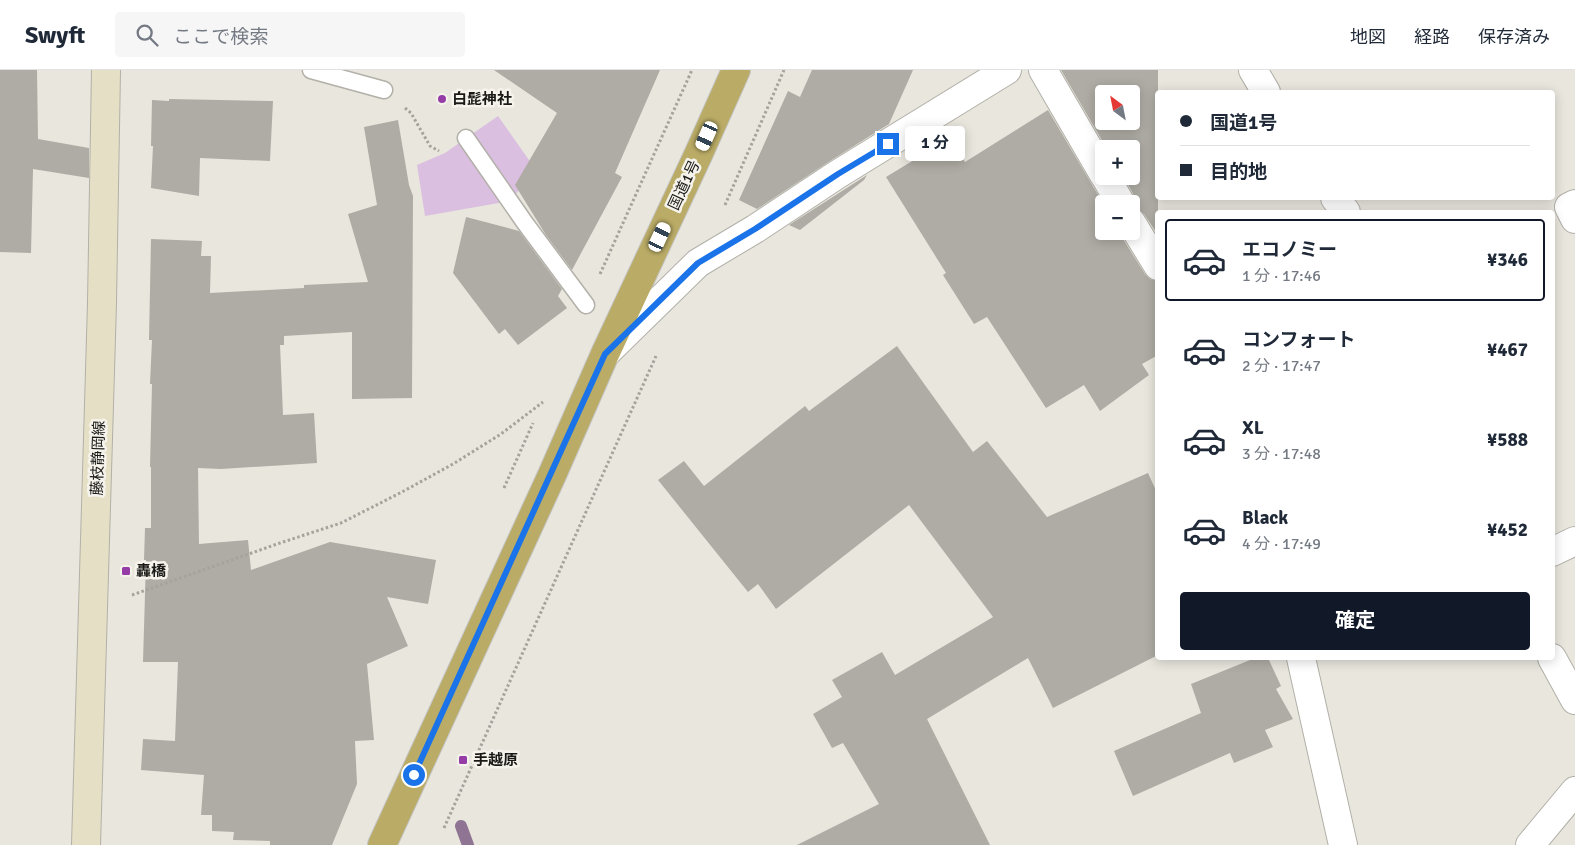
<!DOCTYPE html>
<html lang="ja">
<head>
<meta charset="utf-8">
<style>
  :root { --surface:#fff; --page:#f6f6f7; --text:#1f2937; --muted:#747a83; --line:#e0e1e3; --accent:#111827 }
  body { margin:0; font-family:Signika,"Noto Sans JP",sans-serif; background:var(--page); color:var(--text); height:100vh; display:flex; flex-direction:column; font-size:19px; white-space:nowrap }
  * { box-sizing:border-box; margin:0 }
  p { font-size:16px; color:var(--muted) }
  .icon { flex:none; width:28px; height:28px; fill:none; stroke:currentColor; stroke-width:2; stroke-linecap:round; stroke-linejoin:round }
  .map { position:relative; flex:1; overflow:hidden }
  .sheet { position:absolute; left:1155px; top:140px; width:400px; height:450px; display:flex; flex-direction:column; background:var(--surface); border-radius:5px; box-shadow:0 2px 12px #0003 }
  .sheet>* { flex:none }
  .hud { position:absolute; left:1155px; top:20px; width:400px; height:110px; border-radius:5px; box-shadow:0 2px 12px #0003; display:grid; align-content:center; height:110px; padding:0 25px; background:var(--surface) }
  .needle { width:32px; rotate:328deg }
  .controls { position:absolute; left:1095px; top:15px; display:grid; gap:10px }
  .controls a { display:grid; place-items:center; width:45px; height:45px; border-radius:5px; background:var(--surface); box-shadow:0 2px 12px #0003; font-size:25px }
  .end { position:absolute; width:22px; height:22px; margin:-11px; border:6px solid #1a73e8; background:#fff; box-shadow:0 0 0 2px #fff }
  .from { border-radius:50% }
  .bubble { position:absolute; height:35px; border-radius:5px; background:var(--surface); box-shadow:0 2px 12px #0003; font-size:16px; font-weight:700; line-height:35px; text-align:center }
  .car { position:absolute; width:15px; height:30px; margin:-15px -8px; border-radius:6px; box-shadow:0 0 4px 1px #0007; background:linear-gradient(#fff 24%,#345 0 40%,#fff 0 76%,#345 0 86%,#fff 0) }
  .hud b { display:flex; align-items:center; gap:18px; height:48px; font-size:19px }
  .hud b+b { border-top:1px solid var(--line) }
  .hud i { width:12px; height:12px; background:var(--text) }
  ul { padding:9px 0 0; list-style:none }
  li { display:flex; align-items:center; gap:15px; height:82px; margin:0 10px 8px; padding:0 15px; border:2px solid transparent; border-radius:5px }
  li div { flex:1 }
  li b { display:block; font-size:19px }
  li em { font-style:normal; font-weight:700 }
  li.on { border-color:var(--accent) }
  li>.icon { width:45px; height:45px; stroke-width:1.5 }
  .cta { display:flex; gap:10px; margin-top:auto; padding:10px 25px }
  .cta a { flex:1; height:58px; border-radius:5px; background:var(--accent); color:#fff; font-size:20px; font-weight:700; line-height:58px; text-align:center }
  header { display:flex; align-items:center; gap:30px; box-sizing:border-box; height:70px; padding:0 25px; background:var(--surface); border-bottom:1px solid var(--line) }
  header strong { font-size:24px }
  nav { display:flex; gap:28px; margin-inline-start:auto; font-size:18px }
  .search { width:350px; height:45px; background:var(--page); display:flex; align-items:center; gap:12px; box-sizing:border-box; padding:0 18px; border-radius:5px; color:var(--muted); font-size:19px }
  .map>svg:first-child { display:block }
</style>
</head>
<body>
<header>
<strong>Swyft</strong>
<div class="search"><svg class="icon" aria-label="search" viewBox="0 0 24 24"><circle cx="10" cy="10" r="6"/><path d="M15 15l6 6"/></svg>ここで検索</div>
<nav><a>地図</a><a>経路</a><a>保存済み</a></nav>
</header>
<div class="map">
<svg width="1575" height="775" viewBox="0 0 1575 775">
  <rect width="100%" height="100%" fill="#e8e6dd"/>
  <!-- green -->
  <path fill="#dbbfe0" d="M498 46 536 100 510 131 425 146 417 95 445 83Z"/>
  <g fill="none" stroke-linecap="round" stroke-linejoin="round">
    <!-- stream -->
    <path stroke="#8f7593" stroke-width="12" d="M461 756 468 775"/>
  </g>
  <!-- building -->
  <path fill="#aeaca4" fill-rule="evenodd" d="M0 0H37L38 69 89 78V108L33 99 31 183 0 182Z
    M494 0H660L615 103 622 107 572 200 546 165 515 115 557 43Z
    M812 0H913L889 54 830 91 757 139 739 130 788 21 800 27Z
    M1061 0H1158V165L1144 144 1136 138 1137 134 1135 127 1123 106H1131V79H1107ZM1104 24H1131V51H1104Z
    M169 29 273 31 270 91 200 88 199 126 151 118 153 76H151L152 30 169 31Z
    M1048 40 1104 135V161H1118L1145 204 1150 209 1158 211V285L1142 294 1149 305 1100 341 1084 315 1046 338 987 247 974 254 943 205 946 203 886 107 950 68 965 92Z
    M398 50 409 115 413 126 412 328 352 329V262L284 266V275H280L283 345 314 343 317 393 221 399 198 398 199 474 248 470 251 500 330 472 436 490 428 534 387 527 408 576 367 594 374 670 355 671 357 714 332 775H270V771L233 770 234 762 212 761V745H201L204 705 141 700 143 669 175 671 178 592H143L146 490H144L145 458H151V397H150L152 314H150L152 270H149L151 169 202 171 201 186H211L210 223 304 218V215L368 212 348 144 377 135 364 57Z
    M867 105 864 110 800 160 789 155Z
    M466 147 519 161 562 219 558 226 567 238 518 275 505 259 499 264 453 203Z
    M897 276 973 382 987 371 1047 447 1148 403 1158 425V585L1053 638 1028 588 927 649 990 775H797L879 734 843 673 832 678 813 644 842 627 832 610 882 582 895 605 993 547 909 435 776 539 758 514 748 522 658 410 684 391 704 416 805 336 809 341Z
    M1255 588H1268L1281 616 1276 619 1293 649 1265 660 1273 677 1234 693 1230 683 1133 726 1114 681 1201 643 1191 614Z"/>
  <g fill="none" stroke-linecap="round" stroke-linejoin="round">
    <defs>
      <path id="service" d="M311 0 384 20
        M466 68 525 153 586 235"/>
      <path id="minor" d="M1043 0 1104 105
        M1253 0 1266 22
        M1105 106 1121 134
        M1335 128 1346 142
        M1575 134 1569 137 1575 149
        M1131 152 1158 196
        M606 283 698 193 755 159 838 104 1007 0
        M1552 482 1575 471
        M1301 588 1343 775
        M1552 588 1575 630
        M1530 775 1575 721"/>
      <path id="secondary" d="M86 775 102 233 106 0"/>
      <path id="trunk" d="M382 775 552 405 605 284 699 83 736 0"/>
    </defs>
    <!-- service casing -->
    <use href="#service" stroke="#b2b0a8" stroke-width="19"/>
    <!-- minor casing -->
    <use href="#minor" stroke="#b2b0a8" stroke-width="30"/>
    <!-- secondary casing -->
    <use href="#secondary" stroke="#b2b0a8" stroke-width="30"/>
    <!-- trunk casing -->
    <use href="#trunk" stroke="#c3c3c2" stroke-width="30"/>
    <!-- path -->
    <path stroke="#a4a39c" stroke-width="3" stroke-dasharray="2.5 2.5" stroke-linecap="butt" d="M405 38 411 43 430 76 439 81
      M725 135 784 0
      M600 204 692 0
      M504 418 533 353
      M132 525 280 473 341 453 402 422 453 394 501 364 543 332
      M444 758 656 286"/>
    <!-- service -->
    <use href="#service" stroke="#fff" stroke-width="16"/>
    <!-- minor -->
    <use href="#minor" stroke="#fff" stroke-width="28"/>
    <!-- secondary -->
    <use href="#secondary" stroke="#e5e0c5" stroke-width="28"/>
    <!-- trunk -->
    <use href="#trunk" stroke="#baac66" stroke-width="28"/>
  </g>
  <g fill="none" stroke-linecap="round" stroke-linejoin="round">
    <!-- route -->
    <path stroke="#1a73e8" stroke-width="6" d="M414 705 605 284 698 193 755 159 838 104 888 74"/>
  </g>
  <!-- markers -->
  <g fill="#963ca7" stroke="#f5f3eb" stroke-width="2">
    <circle cx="442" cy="29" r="5"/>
    <rect x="121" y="496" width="10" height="10" rx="2.5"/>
    <rect x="458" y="685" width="10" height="10" rx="2.5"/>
  </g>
  <g text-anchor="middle" stroke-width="5" stroke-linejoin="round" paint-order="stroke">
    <!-- poi labels -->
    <g font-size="15" font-weight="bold" fill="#1a1916" stroke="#f5f3eb" text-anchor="start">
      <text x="452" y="34">白髭神社</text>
      <text x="136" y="506">轟橋</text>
      <text x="473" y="695">手越原</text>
    </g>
    <!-- street labels -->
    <g font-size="15" fill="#1a1916" stroke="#f5f3eb">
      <text transform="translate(684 115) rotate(-65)" y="5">国道1号</text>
      <text transform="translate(98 388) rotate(-88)" y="5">藤枝静岡線</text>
    </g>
  </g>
</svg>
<div class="controls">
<a><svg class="needle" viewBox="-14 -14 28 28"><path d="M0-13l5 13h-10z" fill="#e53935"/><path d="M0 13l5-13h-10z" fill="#747a83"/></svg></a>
<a>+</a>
<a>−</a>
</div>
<i class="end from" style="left:414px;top:705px"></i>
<i class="end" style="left:888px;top:74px"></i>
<div class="bubble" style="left:905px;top:56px;width:60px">1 分</div>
<i class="car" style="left:707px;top:66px;rotate:204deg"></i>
<i class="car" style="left:660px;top:167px;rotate:25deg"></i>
<div class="hud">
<b><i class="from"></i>国道1号</b>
<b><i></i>目的地</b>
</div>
<section class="sheet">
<ul>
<li class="on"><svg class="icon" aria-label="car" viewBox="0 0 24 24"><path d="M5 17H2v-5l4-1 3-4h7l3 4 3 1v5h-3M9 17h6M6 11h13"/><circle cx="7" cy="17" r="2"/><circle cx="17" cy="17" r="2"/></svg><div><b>エコノミー</b><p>1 分 · 17:46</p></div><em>¥346</em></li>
<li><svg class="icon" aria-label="car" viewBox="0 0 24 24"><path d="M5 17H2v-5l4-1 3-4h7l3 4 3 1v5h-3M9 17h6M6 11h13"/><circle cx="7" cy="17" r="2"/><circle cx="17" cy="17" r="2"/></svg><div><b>コンフォート</b><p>2 分 · 17:47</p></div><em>¥467</em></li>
<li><svg class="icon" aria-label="car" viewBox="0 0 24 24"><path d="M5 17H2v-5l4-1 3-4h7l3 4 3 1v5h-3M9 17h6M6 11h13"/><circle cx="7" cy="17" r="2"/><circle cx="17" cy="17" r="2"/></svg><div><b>XL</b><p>3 分 · 17:48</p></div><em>¥588</em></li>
<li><svg class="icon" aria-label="car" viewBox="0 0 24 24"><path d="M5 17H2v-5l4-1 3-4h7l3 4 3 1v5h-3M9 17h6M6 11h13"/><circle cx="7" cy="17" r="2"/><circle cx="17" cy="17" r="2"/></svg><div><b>Black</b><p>4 分 · 17:49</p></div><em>¥452</em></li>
</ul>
<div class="cta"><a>確定</a></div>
</section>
</div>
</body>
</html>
